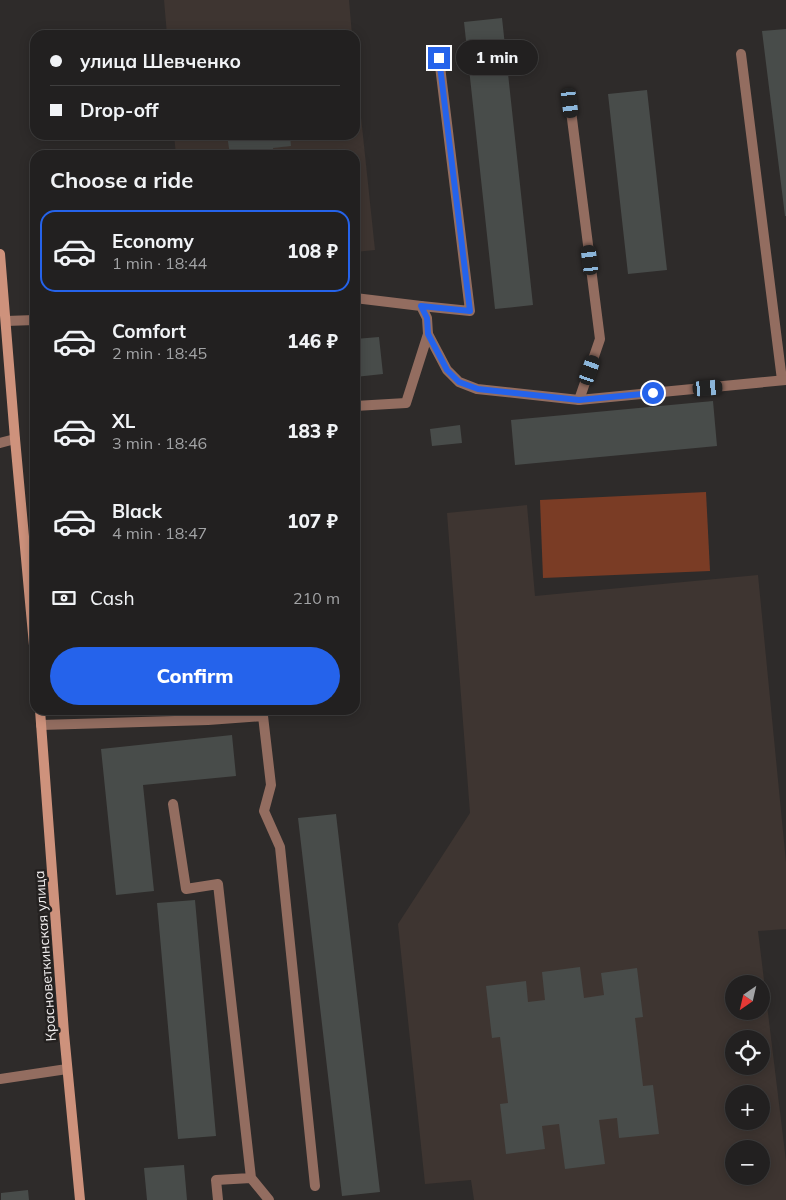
<!DOCTYPE html>
<html lang="en">
<head>
<meta charset="utf-8">
<style>
  :root { --surface:#222020; --page:#2e2d2d; --text:#f1f3f6; --muted:#a2a3a5; --line:#3f3e3e; --accent:#2563eb }
  body { margin:0; font-family:Mulish,sans-serif; background:var(--page); color:var(--text); height:100vh; display:flex; flex-direction:column; font-size:19px; white-space:nowrap }
  * { box-sizing:border-box; margin:0 }
  p { font-size:16px; color:var(--muted) }
  .icon { flex:none; width:28px; height:28px; fill:none; stroke:currentColor; stroke-width:2; stroke-linecap:round; stroke-linejoin:round }
  .map { position:relative; flex:1; overflow:hidden }
  .side { position:absolute; left:30px; top:150px; width:330px; height:565px; display:flex; flex-direction:column; background:var(--surface); border-radius:15px; box-shadow:0 2px 12px #0003,0 0 0 1px var(--line) }
  .side>* { flex:none }
  .top-card { position:absolute; left:30px; top:30px; width:330px; height:110px; border-radius:15px; box-shadow:0 2px 12px #0003,0 0 0 1px var(--line); display:grid; align-content:center; height:110px; padding:0 20px; background:var(--surface) }
  .needle { width:32px; rotate:214deg }
  .controls { position:absolute; left:725px; top:975px; display:grid; gap:10px }
  .controls a { display:grid; place-items:center; width:45px; height:45px; border-radius:50%; background:var(--surface); box-shadow:0 2px 12px #0003,0 0 0 1px var(--line); font-size:25px }
  .end { position:absolute; width:22px; height:22px; margin:-11px; border:6px solid #2563eb; background:#fff; box-shadow:0 0 0 2px #fff }
  .from { border-radius:50% }
  .bubble { position:absolute; height:35px; border-radius:18px; background:var(--surface); box-shadow:0 2px 12px #0003,0 0 0 1px var(--line); font-size:16px; font-weight:800; line-height:35px; text-align:center }
  .car { position:absolute; width:15px; height:30px; margin:-15px -8px; border-radius:6px; box-shadow:0 0 4px 1px #0007; background:linear-gradient(#222 24%,#8ab4d8 0 40%,#222 0 76%,#8ab4d8 0 86%,#222 0) }
  .top-card b { display:flex; align-items:center; gap:18px; height:48px; font-size:19px }
  .top-card b+b { border-top:1px solid var(--line) }
  .top-card i { width:12px; height:12px; background:var(--text) }
  ul { padding:0; list-style:none }
  li { display:flex; align-items:center; gap:15px; height:82px; margin:0 10px 8px; padding:0 10px; border:2px solid transparent; border-radius:15px }
  li div { flex:1 }
  li b { display:block; font-size:19px }
  li em { font-style:normal; font-weight:800 }
  li.on { border-color:var(--accent) }
  li>.icon { width:45px; height:45px; stroke-width:1.5 }
  h2 { padding:0 20px; font-size:22px; line-height:60px }
  .pay { display:flex; align-items:center; gap:12px; height:55px; padding:0 20px; font-size:19px }
  .pay p { margin-inline-start:auto }
  .cta { display:flex; gap:10px; margin-top:auto; padding:10px 20px }
  .cta a { flex:1; height:58px; border-radius:30px; background:var(--accent); color:#fff; font-size:20px; font-weight:800; line-height:58px; text-align:center }
  .map>svg:first-child { display:block }
</style>
</head>
<body>
<div class="map">
<svg width="786" height="1200" viewBox="0 0 786 1200">
  <rect width="100%" height="100%" fill="#2e2b2a"/>
  <!-- built -->
  <path fill="#3e3531" fill-rule="evenodd" d="M164 0H349L352 35H167Z
    M355 60 375 250 355 252V155H176L174 135H355Z
    M527 505 535 596 758 575 786 862V929L758 931 786 1161V1200H474L471 1180 425 1184 398 924 470 813 447 513ZM734 984H761V1011H734ZM734 1039H761V1066H734ZM734 1094H761V1121H734ZM734 1149H761V1176H734Z"/>
  <!-- green -->
  <path fill="#7a3c25" d="M706 492 710 571 543 578 540 500Z"/>
  <!-- building -->
  <path fill="#484c4a" d="M502 18 533 305 495 309 464 22Z
    M786 29V216H785L762 31Z
    M647 90 667 270 628 274 608 94Z
    M227 135H290L291 146 273 148 274 155H230Z
    M379 337 383 374 355 377V339Z
    M713 401 717 446 515 465 511 420Z
    M460 425 462 443 432 446 430 429Z
    M232 735 236 776 143 785 154 891 116 895 101 749Z
    M336 814 380 1192 342 1196 298 818Z
    M195 900 216 1136 178 1139 157 903Z
    M580 967 584 998 604 995 601 973 637 968 643 1017 635 1018 643 1086 653 1085 659 1134 619 1138 617 1118 599 1120 605 1164 565 1169 559 1124 542 1126 545 1149 506 1154 500 1104 508 1103 500 1037 492 1038 486 986 526 981 528 1002 545 1000 542 972Z
    M184 1165 187 1200H147L144 1168Z
    M28 1190 29 1200H1V1193Z"/>
  <g fill="none" stroke-linecap="round" stroke-linejoin="round">
    <!-- lane -->
    <path stroke="#936d60" stroke-width="10" d="M741 54 782 380
      M570 103 600 339 579 400
      M421 306 470 311 439 58
      M355 406 406 403 428 334
      M206 710 208 720
      M41 725 208 720 263 716 271 785 264 811 280 847 315 1186
      M173 804 186 889 218 884 251 1178 216 1180 218 1200
      M251 1178 269 1200"/>
    <!-- street -->
    <path stroke="#936d60" stroke-width="10" d="M355 298 421 306 427 318 428 334 447 370 459 382 477 389 579 400 786 380
      M6 321 35 320
      M0 443 15 439
      M0 1079 67 1069"/>
    <!-- secondary -->
    <path stroke="#ce927c" stroke-width="10" d="M0 254 15 439 35 656
      M40 710 64 1033 80 1200"/>
  </g>
  <g fill="none" stroke-linecap="round" stroke-linejoin="round">
    <!-- route -->
    <path stroke="#2563eb" stroke-width="6" d="M439 58 470 311 421 306 427 318 428 334 447 370 459 382 478 389 579 400 653 393"/>
  </g>
  <g text-anchor="middle" stroke-width="5" stroke-linejoin="round" paint-order="stroke">
    <!-- street labels -->
    <g font-size="14" fill="#f2efef" stroke="#242120">
      <text transform="translate(45 956) rotate(-94)" y="5">Красноветкинская улица</text>
    </g>
  </g>
</svg>
<div class="controls">
<a><svg class="needle" viewBox="-14 -14 28 28"><path d="M0-13l5 13h-10z" fill="#e53935"/><path d="M0 13l5-13h-10z" fill="#a2a3a5"/></svg></a>
<a><svg class="icon" aria-label="locate" viewBox="0 0 24 24"><circle cx="12" cy="12" r="6"/><path d="M12 2v4M12 18v4M2 12h4M18 12h4"/></svg></a>
<a>+</a>
<a>−</a>
</div>
<i class="end from" style="left:653px;top:393px"></i>
<i class="end" style="left:439px;top:58px"></i>
<div class="bubble" style="left:456px;top:40px;width:82px">1 min</div>
<i class="car" style="left:570px;top:103px;rotate:173deg"></i>
<i class="car" style="left:590px;top:260px;rotate:353deg"></i>
<i class="car" style="left:590px;top:370px;rotate:19deg"></i>
<i class="car" style="left:708px;top:388px;rotate:85deg"></i>
<div class="top-card">
<b><i class="from"></i>улица Шевченко</b>
<b><i></i>Drop-off</b>
</div>
<section class="side">
<h2>Choose a ride</h2>
<ul>
<li class="on"><svg class="icon" aria-label="car" viewBox="0 0 24 24"><path d="M5 17H2v-5l4-1 3-4h7l3 4 3 1v5h-3M9 17h6M6 11h13"/><circle cx="7" cy="17" r="2"/><circle cx="17" cy="17" r="2"/></svg><div><b>Economy</b><p>1 min · 18:44</p></div><em>108 ₽</em></li>
<li><svg class="icon" aria-label="car" viewBox="0 0 24 24"><path d="M5 17H2v-5l4-1 3-4h7l3 4 3 1v5h-3M9 17h6M6 11h13"/><circle cx="7" cy="17" r="2"/><circle cx="17" cy="17" r="2"/></svg><div><b>Comfort</b><p>2 min · 18:45</p></div><em>146 ₽</em></li>
<li><svg class="icon" aria-label="car" viewBox="0 0 24 24"><path d="M5 17H2v-5l4-1 3-4h7l3 4 3 1v5h-3M9 17h6M6 11h13"/><circle cx="7" cy="17" r="2"/><circle cx="17" cy="17" r="2"/></svg><div><b>XL</b><p>3 min · 18:46</p></div><em>183 ₽</em></li>
<li><svg class="icon" aria-label="car" viewBox="0 0 24 24"><path d="M5 17H2v-5l4-1 3-4h7l3 4 3 1v5h-3M9 17h6M6 11h13"/><circle cx="7" cy="17" r="2"/><circle cx="17" cy="17" r="2"/></svg><div><b>Black</b><p>4 min · 18:47</p></div><em>107 ₽</em></li>
</ul>
<div class="pay"><svg class="icon" aria-label="cash" viewBox="0 0 24 24"><path d="M3 7h18v10H3z"/><circle cx="12" cy="12" r="2"/></svg>Cash<p>210 m</p></div>
<div class="cta"><a>Confirm</a></div>
</section>
</div>
</body>
</html>
